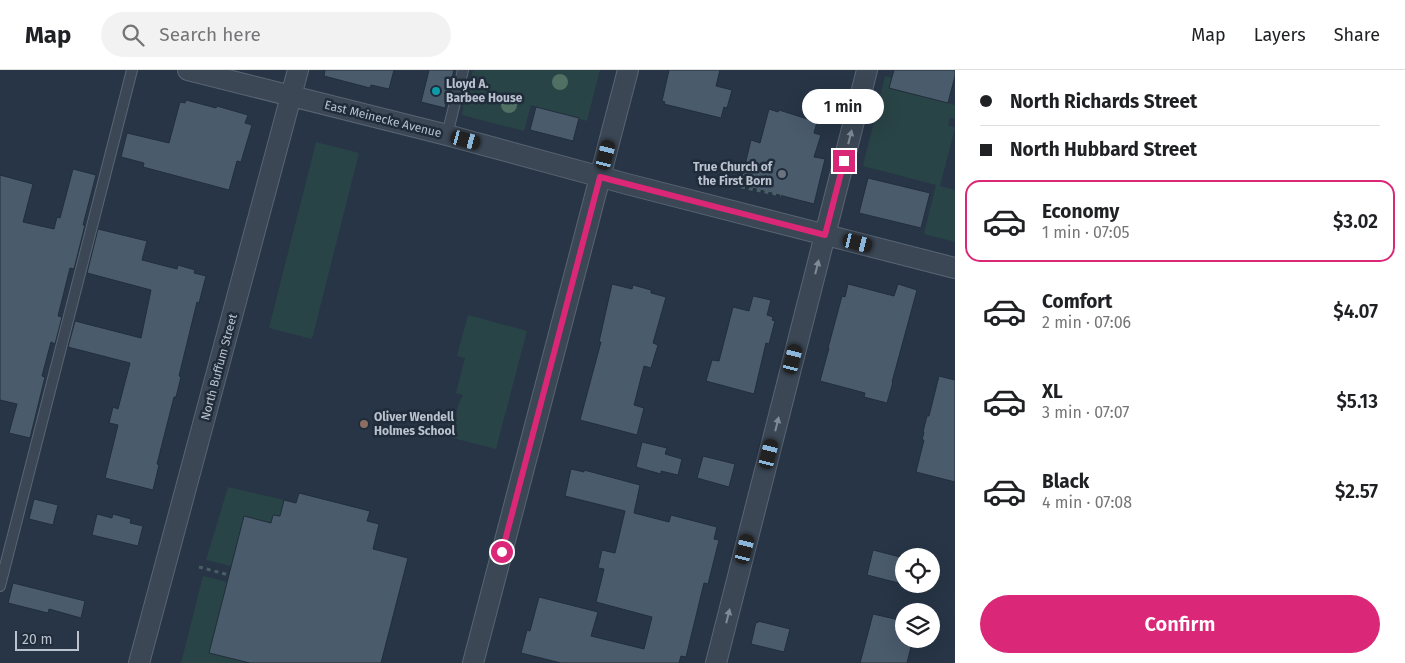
<!DOCTYPE html>
<html lang="en">
<head>
<meta charset="utf-8">
<style>
  :root { --surface:#fff; --page:#f2f2f2; --text:#202124; --muted:#757577; --line:#e0e0e0; --accent:#db2777 }
  body { margin:0; font-family:"Fira Sans",sans-serif; background:var(--page); color:var(--text); height:100vh; display:flex; flex-direction:column; font-size:19px; white-space:nowrap }
  * { box-sizing:border-box; margin:0 }
  p { font-size:16px; color:var(--muted) }
  .icon { flex:none; width:28px; height:28px; fill:none; stroke:currentColor; stroke-width:2; stroke-linecap:round; stroke-linejoin:round }
  .map { position:relative; flex:1; overflow:hidden }
  .drawer { display:flex; flex-direction:column; background:var(--surface); width:450px }
  .drawer>* { flex:none }
  .banner { display:grid; align-content:center; height:110px; padding:0 25px; background:var(--surface) }
  .fabs { position:absolute; left:895px; top:478px; display:grid; gap:10px }
  .fabs a { display:grid; place-items:center; width:45px; height:45px; border-radius:50%; background:var(--surface); box-shadow:0 5px 20px #0002; font-size:25px }
  .scale { position:absolute; left:15px; bottom:12px; width:64px; box-sizing:border-box; padding-left:5px; border:2px solid #b9c2ce; border-top:0; font-size:14px; line-height:18px; white-space:nowrap; color:#b9c2ce; -webkit-text-stroke:4px #202c3a; paint-order:stroke }
  .end { position:absolute; width:22px; height:22px; margin:-11px; border:6px solid #db2777; background:#fff; box-shadow:0 0 0 2px #fff }
  .from { border-radius:50% }
  .bubble { position:absolute; height:35px; border-radius:18px; background:var(--surface); box-shadow:0 5px 20px #0002; font-size:16px; font-weight:600; line-height:35px; text-align:center }
  .car { position:absolute; width:15px; height:30px; margin:-15px -8px; border-radius:6px; box-shadow:0 0 4px 1px #0007; background:linear-gradient(#222 24%,#8ab4d8 0 40%,#222 0 76%,#8ab4d8 0 86%,#222 0) }
  .banner b { display:flex; align-items:center; gap:18px; height:48px; font-size:19px }
  .banner b+b { border-top:1px solid var(--line) }
  .banner i { width:12px; height:12px; background:var(--text) }
  ul { padding:0; list-style:none }
  li { display:flex; align-items:center; gap:15px; height:82px; margin:0 10px 8px; padding:0 15px; border:2px solid transparent; border-radius:15px }
  li div { flex:1 }
  li b { display:block; font-size:19px }
  li em { font-style:normal; font-weight:600 }
  li.active { border-color:var(--accent) }
  li>.icon { width:45px; height:45px; stroke-width:1.5 }
  .button { display:flex; gap:10px; margin-top:auto; padding:10px 25px }
  .button a { flex:1; height:58px; border-radius:30px; background:var(--accent); color:#fff; font-size:20px; font-weight:600; line-height:58px; text-align:center }
  header { display:flex; align-items:center; gap:30px; box-sizing:border-box; height:70px; padding:0 25px; background:var(--surface); border-bottom:1px solid var(--line) }
  header strong { font-size:24px }
  nav { display:flex; gap:28px; margin-inline-start:auto; font-size:18px }
  .search { width:350px; height:45px; background:var(--page); display:flex; align-items:center; gap:12px; box-sizing:border-box; padding:0 18px; border-radius:28px; color:var(--muted); font-size:19px }
  main { display:flex; flex:1; min-height:0 }
  .map>svg:first-child { display:block }
</style>
</head>
<body>
<header>
<strong>Map</strong>
<div class="search"><svg class="icon" aria-label="search" viewBox="0 0 24 24"><circle cx="10" cy="10" r="6"/><path d="M15 15l6 6"/></svg>Search here</div>
<nav><a>Map</a><a>Layers</a><a>Share</a></nav>
</header>
<main>
<div class="map">
<svg width="955" height="593" viewBox="0 0 955 593">
  <rect width="100%" height="100%" fill="#273546"/>
  <!-- green -->
  <path fill="#294446" d="M473 0H600L587 51 531 35 524 61 462 45 463 36Z
    M885 6 892 8 889 18 955 35V49L950 48 948 55 955 58 940 116 955 120V172L924 164 936 115 863 96Z
    M316 72 359 83 312 269 269 258Z
    M468 245 527 261 496 379 445 366 450 348 457 350C455 341 459 332 463 325L456 323 465 288 457 286Z
    M228 417 284 430 280 447 273 445 271 453 244 446 231 496 206 490Z
    M203 506 227 512 209 583 244 591 243 593H181Z"/>
  <!-- building -->
  <path fill="#4a5b6c" stroke="#222e3c" d="M325 0H394L389 19 371 15 370 18 324 6Z
    M429 0H454L445 38 421 32Z
    M669 0H720L716 16 732 20 727 38 724 37 721 48 664 34 665 32 662 31Z
    M894 0H955V6L948 33 889 18Z
    M186 30 216 38 217 36 248 45 245 53 252 55 241 92 237 91 229 120 143 97 144 93 121 87 127 63 169 73 180 32 185 33Z
    M536 37 579 48 573 71 530 60Z
    M769 39 778 42 779 40 817 52 814 63 821 65 814 87 825 89 814 134 740 115 751 70 760 73Z
    M73 99 96 105 83 155H85L74 199 70 198 58 246 62 247 55 274 51 272 42 306 45 307 30 368 9 363 17 334 0 330V105L33 114 23 152 54 159 57 147 60 148Z
    M868 108 930 123 921 158 859 143Z
    M98 159 147 171 142 190 177 199 178 195 195 200 194 203 206 206 199 233 197 232 179 306 181 307 176 327H174L157 394 159 395 153 420 105 408 118 355 109 353 113 337 118 339 130 293 68 277 75 251 141 268 151 220 87 203Z
    M612 214 632 219 633 215 651 220V223L666 227 653 273 658 275 651 298 644 296 634 335 644 338 637 365 580 350 601 272H599Z
    M848 214 894 226 898 214 917 220 892 312H893L887 333 864 327 865 323 820 311 829 278H828L842 226 845 227Z
    M753 226 771 230 767 245 773 247 772 250 775 251 769 274 766 273 754 324 706 311 712 290 719 291 733 237 749 241Z
    M939 306 955 310V412L916 402 924 370H922L924 362H923L927 346H929Z
    M642 372 667 378 665 384 682 389 678 405 661 401V404L636 397Z
    M703 386 735 394 729 417 697 408Z
    M571 399 584 402V400L640 415 634 443 669 452 671 445 717 457 714 469 719 470 708 514 704 513 686 587 681 586 679 593H561L521 583 527 560 530 561 539 527 598 542 591 566 644 579 652 547 596 532 604 499 598 498 602 480 615 483 625 441 565 426Z
    M299 423 370 441 367 451 379 454 373 479 408 488 381 593H250L209 583 244 446 271 453 273 445 280 446 284 430 296 433Z
    M34 429 58 435 53 455 29 449Z
    M97 444 112 448 113 444 131 449 130 453 143 456 138 476 92 465Z
    M873 480 900 487 901 484 909 486H904V514H928L926 520 867 505Z
    M13 513 85 531 81 548 49 539 48 543 8 533Z
    M873 544 904 551V569H913L907 593H860Z
    M758 551 790 559 784 582 751 574 756 552 758 553Z"/>
  <g fill="none" stroke-linecap="round" stroke-linejoin="round">
    <defs>
      <path id="service" d="M447 65 463 0
        M0 516 132 0"/>
      <path id="minor" d="M188 0 447 65 627 114 955 198
        M139 593 298 0
        M473 593 628 0
        M716 593 867 0"/>
    </defs>
    <!-- service casing -->
    <use href="#service" stroke="#5a6572" stroke-width="12"/>
    <!-- minor casing -->
    <use href="#minor" stroke="#5a6572" stroke-width="22"/>
    <!-- path -->
    <path stroke="#476162" stroke-width="3" stroke-dasharray="4 4" stroke-linecap="butt" d="M741 117 781 125
      M199 497 229 505"/>
    <!-- service -->
    <use href="#service" stroke="#3b4755" stroke-width="10"/>
    <!-- minor -->
    <use href="#minor" stroke="#3b4755" stroke-width="20"/>
  </g>
  <!-- trees -->
  <g fill="#4f7062">
    <circle cx="560" cy="12" r="8"/>
    <circle cx="509" cy="35" r="8"/>
  </g>
  <!-- one-way arrows -->
  <defs><path id="oneway-solid" d="M-6-.8H1V-3.2L6.5 0L1 3.2V.8H-6Z" transform="scale(1.25)"/></defs>
  <g fill="#808b98">
    <use href="#oneway-solid" transform="translate(850 67) rotate(-76)"/>
    <use href="#oneway-solid" transform="translate(817 197) rotate(-76)"/>
    <use href="#oneway-solid" transform="translate(777 354) rotate(-76)"/>
    <use href="#oneway-solid" transform="translate(728 546) rotate(-76)"/>
  </g>
  <g fill="none" stroke-linecap="round" stroke-linejoin="round">
    <!-- route -->
    <path stroke="#db2777" stroke-width="6" d="M502 482 600 107 825 165 844 91"/>
  </g>
  <!-- markers -->
  <circle fill="#0f9aa8" stroke="#202c3a" stroke-width="2" cx="436" cy="21" r="5"/>
  <circle fill="#6b7280" stroke="#202c3a" stroke-width="2" cx="782" cy="104" r="5"/>
  <circle fill="#8d6e63" stroke="#202c3a" stroke-width="2" cx="364" cy="354" r="5"/>
  <g text-anchor="middle" stroke-width="5" stroke-linejoin="round" paint-order="stroke">
    <!-- poi labels -->
    <g font-size="12" font-weight="bold" fill="#b9c2ce" stroke="#202c3a" text-anchor="start">
      <text x="446" y="18">Lloyd A.<tspan x="446" dy="14">Barbee House</tspan></text>
      <text x="772" y="101" text-anchor="end">True Church of<tspan x="772" dy="14">the First Born</tspan></text>
      <text x="374" y="351">Oliver Wendell<tspan x="374" dy="14">Holmes School</tspan></text>
    </g>
    <!-- street labels -->
    <g font-size="12" fill="#b9c2ce" stroke="#202c3a">
      <text transform="translate(383 49) rotate(14)" y="4">East Meinecke Avenue</text>
      <text transform="translate(219 297) rotate(-75)" y="4">North Buffum Street</text>
    </g>
  </g>
</svg>
<div class="fabs">
<a><svg class="icon" aria-label="locate" viewBox="0 0 24 24"><circle cx="12" cy="12" r="6"/><path d="M12 2v4M12 18v4M2 12h4M18 12h4"/></svg></a>
<a><svg class="icon" aria-label="layers" viewBox="0 0 24 24"><path d="M12 4l9 5-9 5-9-5zM3 14l9 5 9-5"/></svg></a>
</div>
<div class="scale">20 m</div>
<i class="end from" style="left:502px;top:482px"></i>
<i class="end" style="left:844px;top:91px"></i>
<div class="bubble" style="left:802px;top:19px;width:82px">1 min</div>
<i class="car" style="left:466px;top:70px;rotate:105deg"></i>
<i class="car" style="left:606px;top:85px;rotate:14deg"></i>
<i class="car" style="left:858px;top:173px;rotate:104deg"></i>
<i class="car" style="left:793px;top:289px;rotate:14deg"></i>
<i class="car" style="left:769px;top:384px;rotate:14deg"></i>
<i class="car" style="left:745px;top:479px;rotate:14deg"></i>
</div>
<section class="drawer">
<div class="banner">
<b><i class="from"></i>North Richards Street</b>
<b><i></i>North Hubbard Street</b>
</div>
<ul>
<li class="active"><svg class="icon" aria-label="car" viewBox="0 0 24 24"><path d="M5 17H2v-5l4-1 3-4h7l3 4 3 1v5h-3M9 17h6M6 11h13"/><circle cx="7" cy="17" r="2"/><circle cx="17" cy="17" r="2"/></svg><div><b>Economy</b><p>1 min · 07:05</p></div><em>$3.02</em></li>
<li><svg class="icon" aria-label="car" viewBox="0 0 24 24"><path d="M5 17H2v-5l4-1 3-4h7l3 4 3 1v5h-3M9 17h6M6 11h13"/><circle cx="7" cy="17" r="2"/><circle cx="17" cy="17" r="2"/></svg><div><b>Comfort</b><p>2 min · 07:06</p></div><em>$4.07</em></li>
<li><svg class="icon" aria-label="car" viewBox="0 0 24 24"><path d="M5 17H2v-5l4-1 3-4h7l3 4 3 1v5h-3M9 17h6M6 11h13"/><circle cx="7" cy="17" r="2"/><circle cx="17" cy="17" r="2"/></svg><div><b>XL</b><p>3 min · 07:07</p></div><em>$5.13</em></li>
<li><svg class="icon" aria-label="car" viewBox="0 0 24 24"><path d="M5 17H2v-5l4-1 3-4h7l3 4 3 1v5h-3M9 17h6M6 11h13"/><circle cx="7" cy="17" r="2"/><circle cx="17" cy="17" r="2"/></svg><div><b>Black</b><p>4 min · 07:08</p></div><em>$2.57</em></li>
</ul>
<div class="button"><a>Confirm</a></div>
</section>
</main>
</body>
</html>
